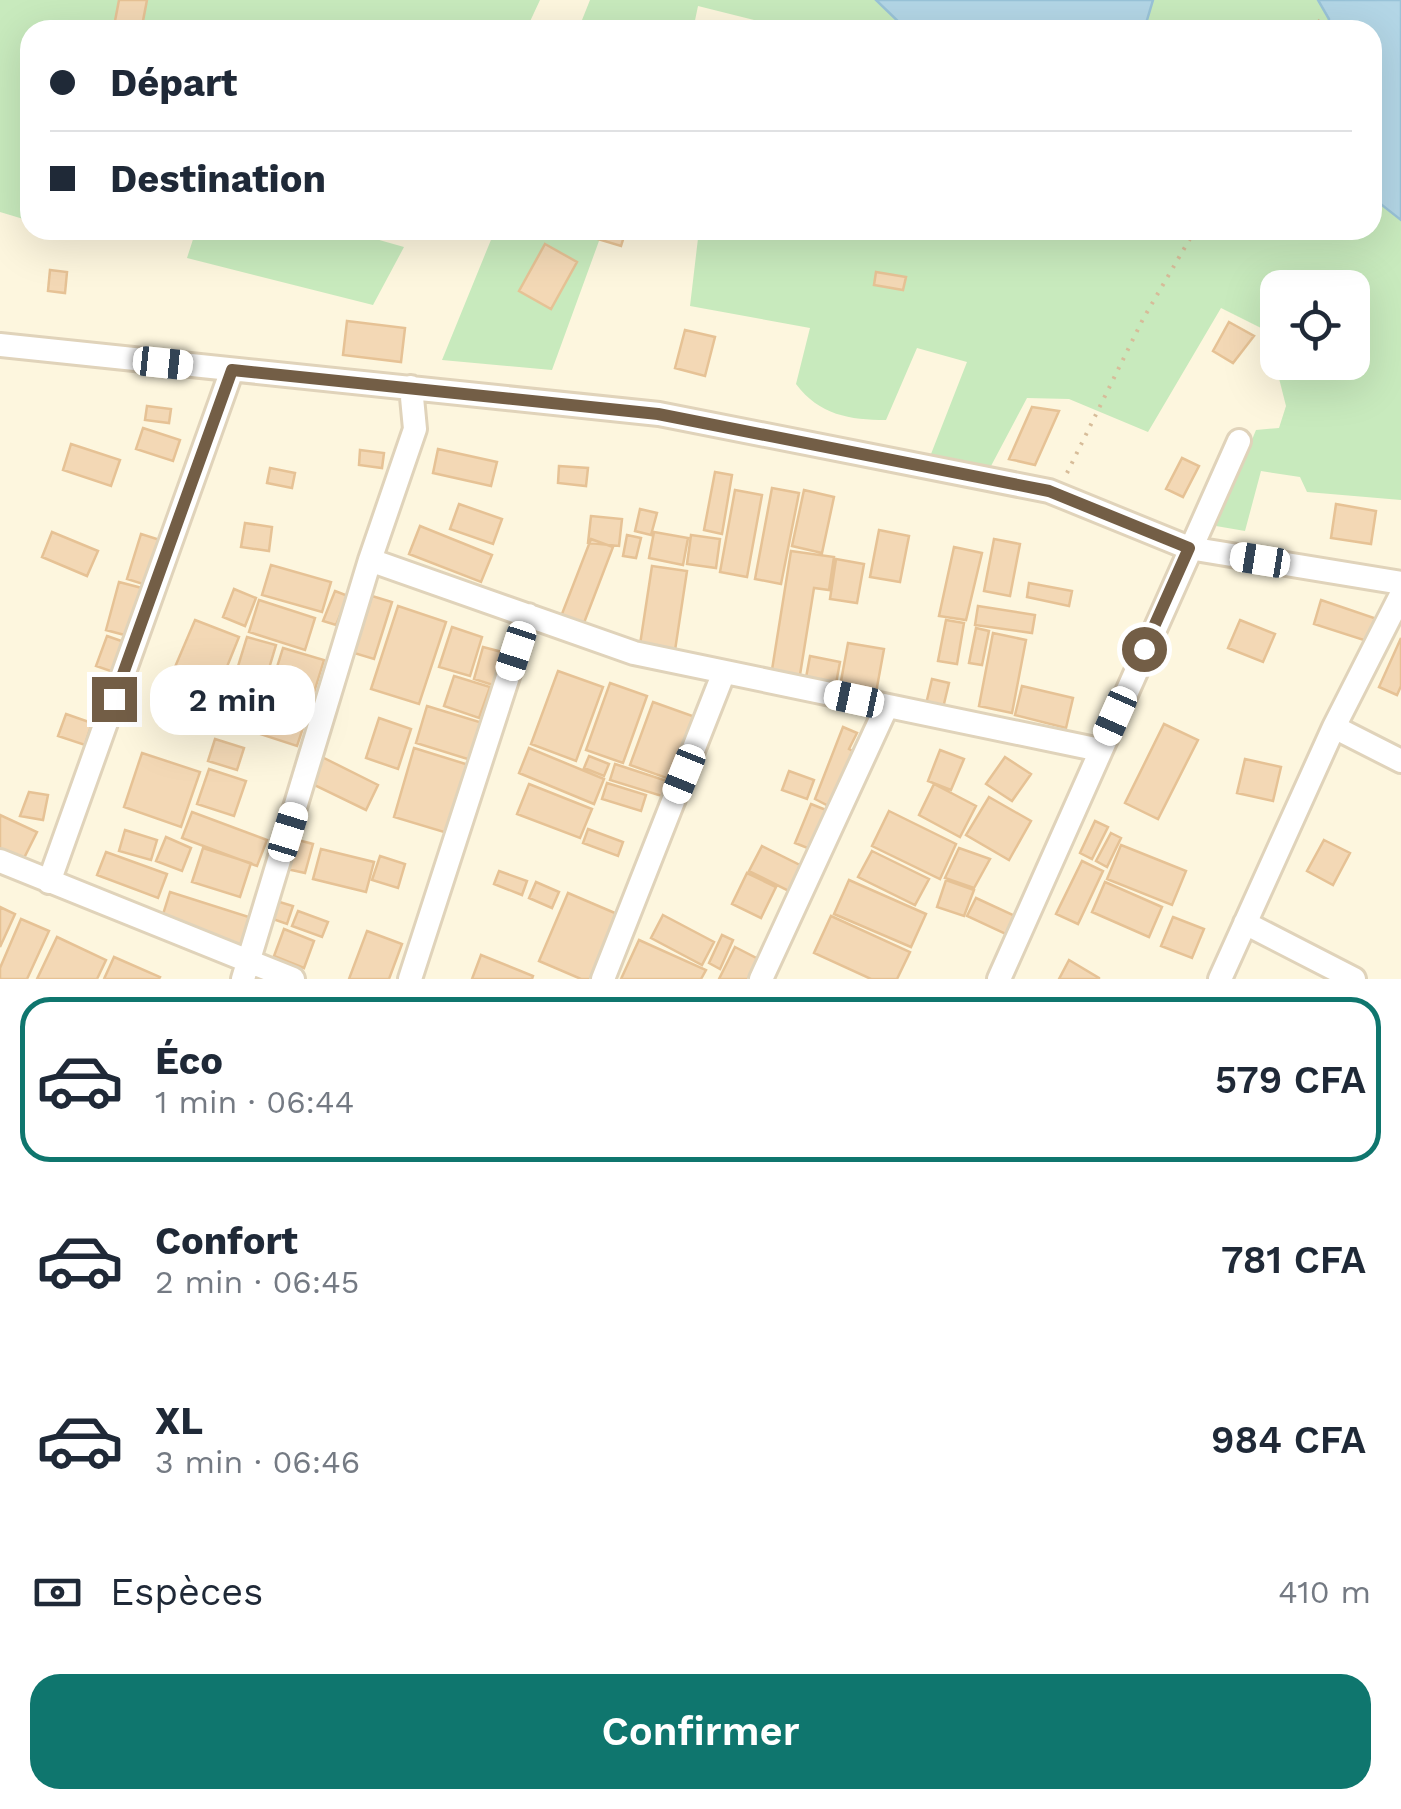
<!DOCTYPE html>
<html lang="fr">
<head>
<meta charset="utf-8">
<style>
  :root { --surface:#fff; --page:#f2f2f3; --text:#1f2937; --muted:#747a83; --line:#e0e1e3; --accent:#0f766e }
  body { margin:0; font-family:"Work Sans",sans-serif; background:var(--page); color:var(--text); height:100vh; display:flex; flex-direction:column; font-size:38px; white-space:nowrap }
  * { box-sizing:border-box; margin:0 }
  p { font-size:32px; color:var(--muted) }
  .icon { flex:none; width:55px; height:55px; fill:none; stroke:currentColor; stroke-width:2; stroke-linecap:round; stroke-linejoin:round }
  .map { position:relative; height:979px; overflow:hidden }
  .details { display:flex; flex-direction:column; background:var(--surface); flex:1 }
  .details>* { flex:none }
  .guide { position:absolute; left:20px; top:20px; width:1362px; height:220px; border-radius:30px; box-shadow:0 10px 40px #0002; display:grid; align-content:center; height:220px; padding:0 30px; background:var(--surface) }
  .controls { position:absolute; left:1260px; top:270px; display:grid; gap:20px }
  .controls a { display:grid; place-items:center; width:110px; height:110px; border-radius:20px; background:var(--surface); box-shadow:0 10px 40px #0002; font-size:50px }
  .end { position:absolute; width:45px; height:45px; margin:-22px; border:12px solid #735e46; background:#fff; box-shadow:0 0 0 5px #fff }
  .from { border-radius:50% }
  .bubble { position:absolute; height:70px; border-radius:30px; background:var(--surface); box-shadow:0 10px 40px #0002; font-size:32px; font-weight:600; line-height:70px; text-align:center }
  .car { position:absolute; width:30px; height:60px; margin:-30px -15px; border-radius:12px; box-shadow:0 0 8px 2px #0007; background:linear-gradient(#fff 24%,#345 0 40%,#fff 0 76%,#345 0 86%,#fff 0) }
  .guide b { display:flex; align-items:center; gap:35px; height:95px; font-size:38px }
  .guide b+b { border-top:2px solid var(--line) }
  .guide i { width:25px; height:25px; background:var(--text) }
  ul { padding:18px 0 0; list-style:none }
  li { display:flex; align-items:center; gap:30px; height:165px; margin:0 20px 15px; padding:0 10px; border:5px solid transparent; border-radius:30px }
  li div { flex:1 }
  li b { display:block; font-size:38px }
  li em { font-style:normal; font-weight:600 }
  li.active { border-color:var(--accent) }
  li>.icon { width:90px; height:90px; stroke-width:1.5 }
  .pay { display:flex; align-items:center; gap:25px; height:110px; padding:0 30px; font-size:38px }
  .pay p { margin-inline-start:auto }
  .primary-button { display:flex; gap:20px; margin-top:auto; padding:20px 30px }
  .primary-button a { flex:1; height:115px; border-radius:30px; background:var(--accent); color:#fff; font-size:40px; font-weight:600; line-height:115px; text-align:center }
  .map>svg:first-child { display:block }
</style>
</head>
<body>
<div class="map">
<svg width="1401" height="979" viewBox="0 0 1401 979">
  <rect width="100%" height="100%" fill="#fdf6de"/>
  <!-- green -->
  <path fill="#c8eabd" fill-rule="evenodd" d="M0 0H540L526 30H30V221L0 212Z
    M590 0H876L907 30H768L770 24 698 6 693 30H578Z
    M1153 0H1318L1329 19 1327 30H1144Z
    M1373 198 1401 220V500L1307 492 1300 477 1261 471 1245 531 1216 526 1256 430 1279 428 1286 406 1267 331 1221 308 1148 432 1069 399 1027 398 991 466 931 454 967 362 917 348 886 420C850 420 819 415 796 384L810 328 690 306 699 230H1372ZM1278 288H1352V362H1278Z
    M196 230H344L404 247 373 305 187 258Z
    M495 230H603L552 370 442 360Z"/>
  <!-- water -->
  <path fill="#b3d6e6" stroke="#99c3d8" stroke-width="2.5" d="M876 0H1153L1144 30H907Z
    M1318 0H1401V220L1373 198 1372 30H1327L1329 19Z"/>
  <!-- building -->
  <path fill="#f3d8b5" stroke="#e6c295" stroke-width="2.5" d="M119 0H147L142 26 115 21Z
    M594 230H626L621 246 591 237Z
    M545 244 577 262 551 309 519 291Z
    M50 270 67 272 65 293 48 291Z
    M876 272 906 277 903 290 874 285Z
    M347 321 405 328 401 362 343 355Z
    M1229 322 1254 336 1233 363 1213 351Z
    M685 330 715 337 705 376 675 368Z
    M147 406 171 409 169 423 145 420Z
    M1032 407 1059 411 1035 465 1009 459Z
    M143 428 180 440 173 461 136 449Z
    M71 444 120 460 111 486 63 470Z
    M438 449 497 462 491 486 433 473Z
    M360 450 384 453 382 468 359 465Z
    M1182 458 1199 466 1183 497 1166 489Z
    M559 466 588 468 586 486 558 483Z
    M270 468 295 473 292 488 267 483Z
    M715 472 732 475 722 534 704 530Z
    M772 488 799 493 781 584 755 579Z
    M735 490 762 495 747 577 720 572Z
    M804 490 834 497 822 553 792 546Z
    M459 504 502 519 493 544 450 529Z
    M1336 504 1376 511 1371 544 1331 538Z
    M640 509 657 513 651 535 635 531Z
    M591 516 622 519 619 546 588 543Z
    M245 523 272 527 269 551 241 547Z
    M420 526 492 555 481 582 409 554Z
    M879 530 909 536 900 582 870 577Z
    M52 532 98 551 87 576 42 557Z
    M654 532 688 538 683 565 649 558Z
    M141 534 176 545 162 590 127 579Z
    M627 535 641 538 636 558 623 556Z
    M691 535 720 539 716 568 687 564Z
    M591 539 613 547 582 628 560 619Z
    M994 539 1020 544 1010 596 984 591Z
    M954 547 982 553 966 620 939 616Z
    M791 551 834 557 829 590 814 588 799 681 771 676Z
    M836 559 864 564 857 603 830 599Z
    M271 565 331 582 322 612 262 595Z
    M652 566 687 571 674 657 639 651Z
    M119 582 157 592 143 640 106 630Z
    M1029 583 1072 591 1069 606 1027 597Z
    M234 589 256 598 245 626 223 617Z
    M335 591 348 596 336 625 323 621Z
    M372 596 392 602 374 659 354 653Z
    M259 600 315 618 305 650 249 632Z
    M1321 600 1380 620 1373 643 1314 624Z
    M398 606 446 622 419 704 371 689Z
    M978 606 1035 615 1032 633 975 625Z
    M195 620 239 637 214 699 169 681Z
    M946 620 964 623 957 664 938 661Z
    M1240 620 1275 634 1263 662 1228 648Z
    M452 627 482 637 470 676 439 667Z
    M976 628 989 631 982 665 969 663Z
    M993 633 1026 640 1012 713 979 706Z
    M107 636 139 647 128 677 96 666Z
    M247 637 276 645 261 695 232 686Z
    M1401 638V686L1397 695 1379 687Z
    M848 643 884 649 875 698 839 692Z
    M483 647 517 656 493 685 474 679Z
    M283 648 324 660 308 712 267 699Z
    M810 656 840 662 835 689 805 683Z
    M558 671 603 687 576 761 531 744Z
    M454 676 490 687 479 718 444 706Z
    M932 679 949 683 943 708 926 704Z
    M610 683 647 696 623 763 586 750Z
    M1022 686 1073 698 1066 728 1015 715Z
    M224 689 307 716 297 746 214 719Z
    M653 702 698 718 675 781 630 765Z
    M427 706 499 728 487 765 416 743Z
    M66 714 92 723 85 745 58 736Z
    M379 718 411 729 398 769 366 758Z
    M1164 724 1198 740 1158 819 1125 803Z
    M843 727 857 733 849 749 853 751 859 740 875 747 842 813 815 799Z
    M215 739 244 748 237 770 208 761Z
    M414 748 485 770 464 838 394 817Z
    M529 748 604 779 594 804 519 773Z
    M940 750 964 759 951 790 928 781Z
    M142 753 200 772 181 827 124 807Z
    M320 756 378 785 366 810 308 782Z
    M589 756 609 764 604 776 584 768Z
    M1005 757 1031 774 1012 801 986 784Z
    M1245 759 1281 767 1273 801 1237 793Z
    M615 764 670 782 665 797 610 780Z
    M209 769 246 781 234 816 197 804Z
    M789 771 814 780 807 799 782 790Z
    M607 783 646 795 641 811 602 799Z
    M529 784 592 809 580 838 517 814Z
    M934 784 976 806 960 837 919 815Z
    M29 792 48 795 43 820 20 816Z
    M989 797 1031 821 1009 860 966 835Z
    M811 804 841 816 825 855 795 843Z
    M889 811 956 844 940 879 872 846Z
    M192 812 267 840 257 866 182 838Z
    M0 815 37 832 23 860 0 849Z
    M1095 821 1108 827 1092 859 1080 853Z
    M588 829 623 842 618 856 583 843Z
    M125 830 157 840 151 860 119 851Z
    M1111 833 1121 838 1107 867 1096 861Z
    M166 837 191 848 182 871 156 861Z
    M294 839 313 844 305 873 287 869Z
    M1324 840 1350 853 1333 885 1307 871Z
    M1121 845 1186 871 1172 905 1107 879Z
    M762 846 820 875 807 900 749 871Z
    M203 848 251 863 240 897 192 882Z
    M959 848 990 859 974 888 945 878Z
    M321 849 374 862 366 892 313 879Z
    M872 851 929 879 915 905 858 877Z
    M106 852 167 874 158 898 97 875Z
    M380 856 405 864 398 888 372 880Z
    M1082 861 1103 871 1078 924 1056 914Z
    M499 871 527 881 522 895 494 884Z
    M747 873 776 887 761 918 732 904Z
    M849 880 926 914 911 947 834 914Z
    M946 880 974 890 964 916 937 907Z
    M536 882 559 892 552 908 529 898Z
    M1105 882 1162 907 1149 937 1092 912Z
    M170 892 252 918 242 950 160 924Z
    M568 893 636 922 611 979H581L539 961Z
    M976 898 1028 922 1019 940 967 916Z
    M273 900 293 906 287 924 267 917Z
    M0 907 15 914 0 947Z
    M298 911 328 922 322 937 292 926Z
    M663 915 714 942 702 965 651 938Z
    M831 916 910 952 897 979H871L814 953Z
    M1173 917 1204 929 1192 958 1161 946Z
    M21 919 49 931 27 979H0V968Z
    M284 929 314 941 304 968 274 956Z
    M367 931 402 944 389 979H349Z
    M722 935 733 940 720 969 709 963Z
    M57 937 106 960 97 979H37Z
    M639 940 706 970 701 979H621Z
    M735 947 764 962 756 979H719Z
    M481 955 533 976 532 979H472Z
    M114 957 160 977 159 979H104Z
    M1069 960 1099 978V979H1059Z"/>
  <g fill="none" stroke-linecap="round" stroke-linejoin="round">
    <defs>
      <path id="minor" d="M0 345 659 414 1049 491 1189 548 1401 583
        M370 560 634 653 1100 750
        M1334 727 1401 761
        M0 861 293 979
        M49 882 232 370
        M1245 923 1354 979
        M243 979 370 560 415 429 411 387
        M410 979 528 615
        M603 979 724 672
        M761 979 887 706
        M999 979 1239 441
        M1220 979 1334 727 1401 595"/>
    </defs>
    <!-- minor casing -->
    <use href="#minor" stroke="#e0d3ba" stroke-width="28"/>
    <!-- path -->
    <path stroke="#d7bc99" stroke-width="4" stroke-dasharray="2.5 8" stroke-linecap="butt" d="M1313 30 1320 20
      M1067 473 1143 319 1195 230"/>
    <!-- minor -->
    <use href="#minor" stroke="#fff" stroke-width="22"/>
  </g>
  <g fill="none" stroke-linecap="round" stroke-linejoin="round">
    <!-- route -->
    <path stroke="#735e46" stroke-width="12" d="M114 699 232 370 658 414 1049 491 1189 548 1144 649"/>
  </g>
</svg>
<div class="controls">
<a><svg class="icon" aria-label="locate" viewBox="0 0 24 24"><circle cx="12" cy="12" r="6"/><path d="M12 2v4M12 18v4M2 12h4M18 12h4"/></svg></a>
</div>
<i class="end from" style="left:1144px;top:649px"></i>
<i class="end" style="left:114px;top:699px"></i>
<div class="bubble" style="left:150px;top:665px;width:165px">2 min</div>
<i class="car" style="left:163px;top:363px;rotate:96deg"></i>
<i class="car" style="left:1260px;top:560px;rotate:279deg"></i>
<i class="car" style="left:516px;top:651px;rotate:198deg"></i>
<i class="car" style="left:854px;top:699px;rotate:282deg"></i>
<i class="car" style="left:1115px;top:716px;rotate:204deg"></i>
<i class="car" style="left:684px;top:774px;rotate:202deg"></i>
<i class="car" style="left:288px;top:832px;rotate:17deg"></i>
<div class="guide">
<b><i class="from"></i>Départ</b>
<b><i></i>Destination</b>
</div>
</div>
<section class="details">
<ul>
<li class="active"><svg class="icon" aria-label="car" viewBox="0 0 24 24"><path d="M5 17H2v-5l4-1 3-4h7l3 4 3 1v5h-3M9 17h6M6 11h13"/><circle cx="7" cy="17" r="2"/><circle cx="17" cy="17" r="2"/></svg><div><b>Éco</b><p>1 min · 06:44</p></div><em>579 CFA</em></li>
<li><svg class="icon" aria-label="car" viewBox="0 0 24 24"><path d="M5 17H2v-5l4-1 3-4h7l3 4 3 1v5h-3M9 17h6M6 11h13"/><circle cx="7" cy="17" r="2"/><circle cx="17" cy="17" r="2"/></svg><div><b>Confort</b><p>2 min · 06:45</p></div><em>781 CFA</em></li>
<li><svg class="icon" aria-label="car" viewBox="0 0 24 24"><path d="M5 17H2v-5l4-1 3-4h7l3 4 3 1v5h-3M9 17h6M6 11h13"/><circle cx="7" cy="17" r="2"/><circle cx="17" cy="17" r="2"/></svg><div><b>XL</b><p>3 min · 06:46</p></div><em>984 CFA</em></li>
</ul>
<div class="pay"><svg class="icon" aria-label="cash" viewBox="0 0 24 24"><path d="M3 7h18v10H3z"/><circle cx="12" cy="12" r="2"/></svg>Espèces<p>410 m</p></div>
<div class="primary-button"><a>Confirmer</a></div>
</section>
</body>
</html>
